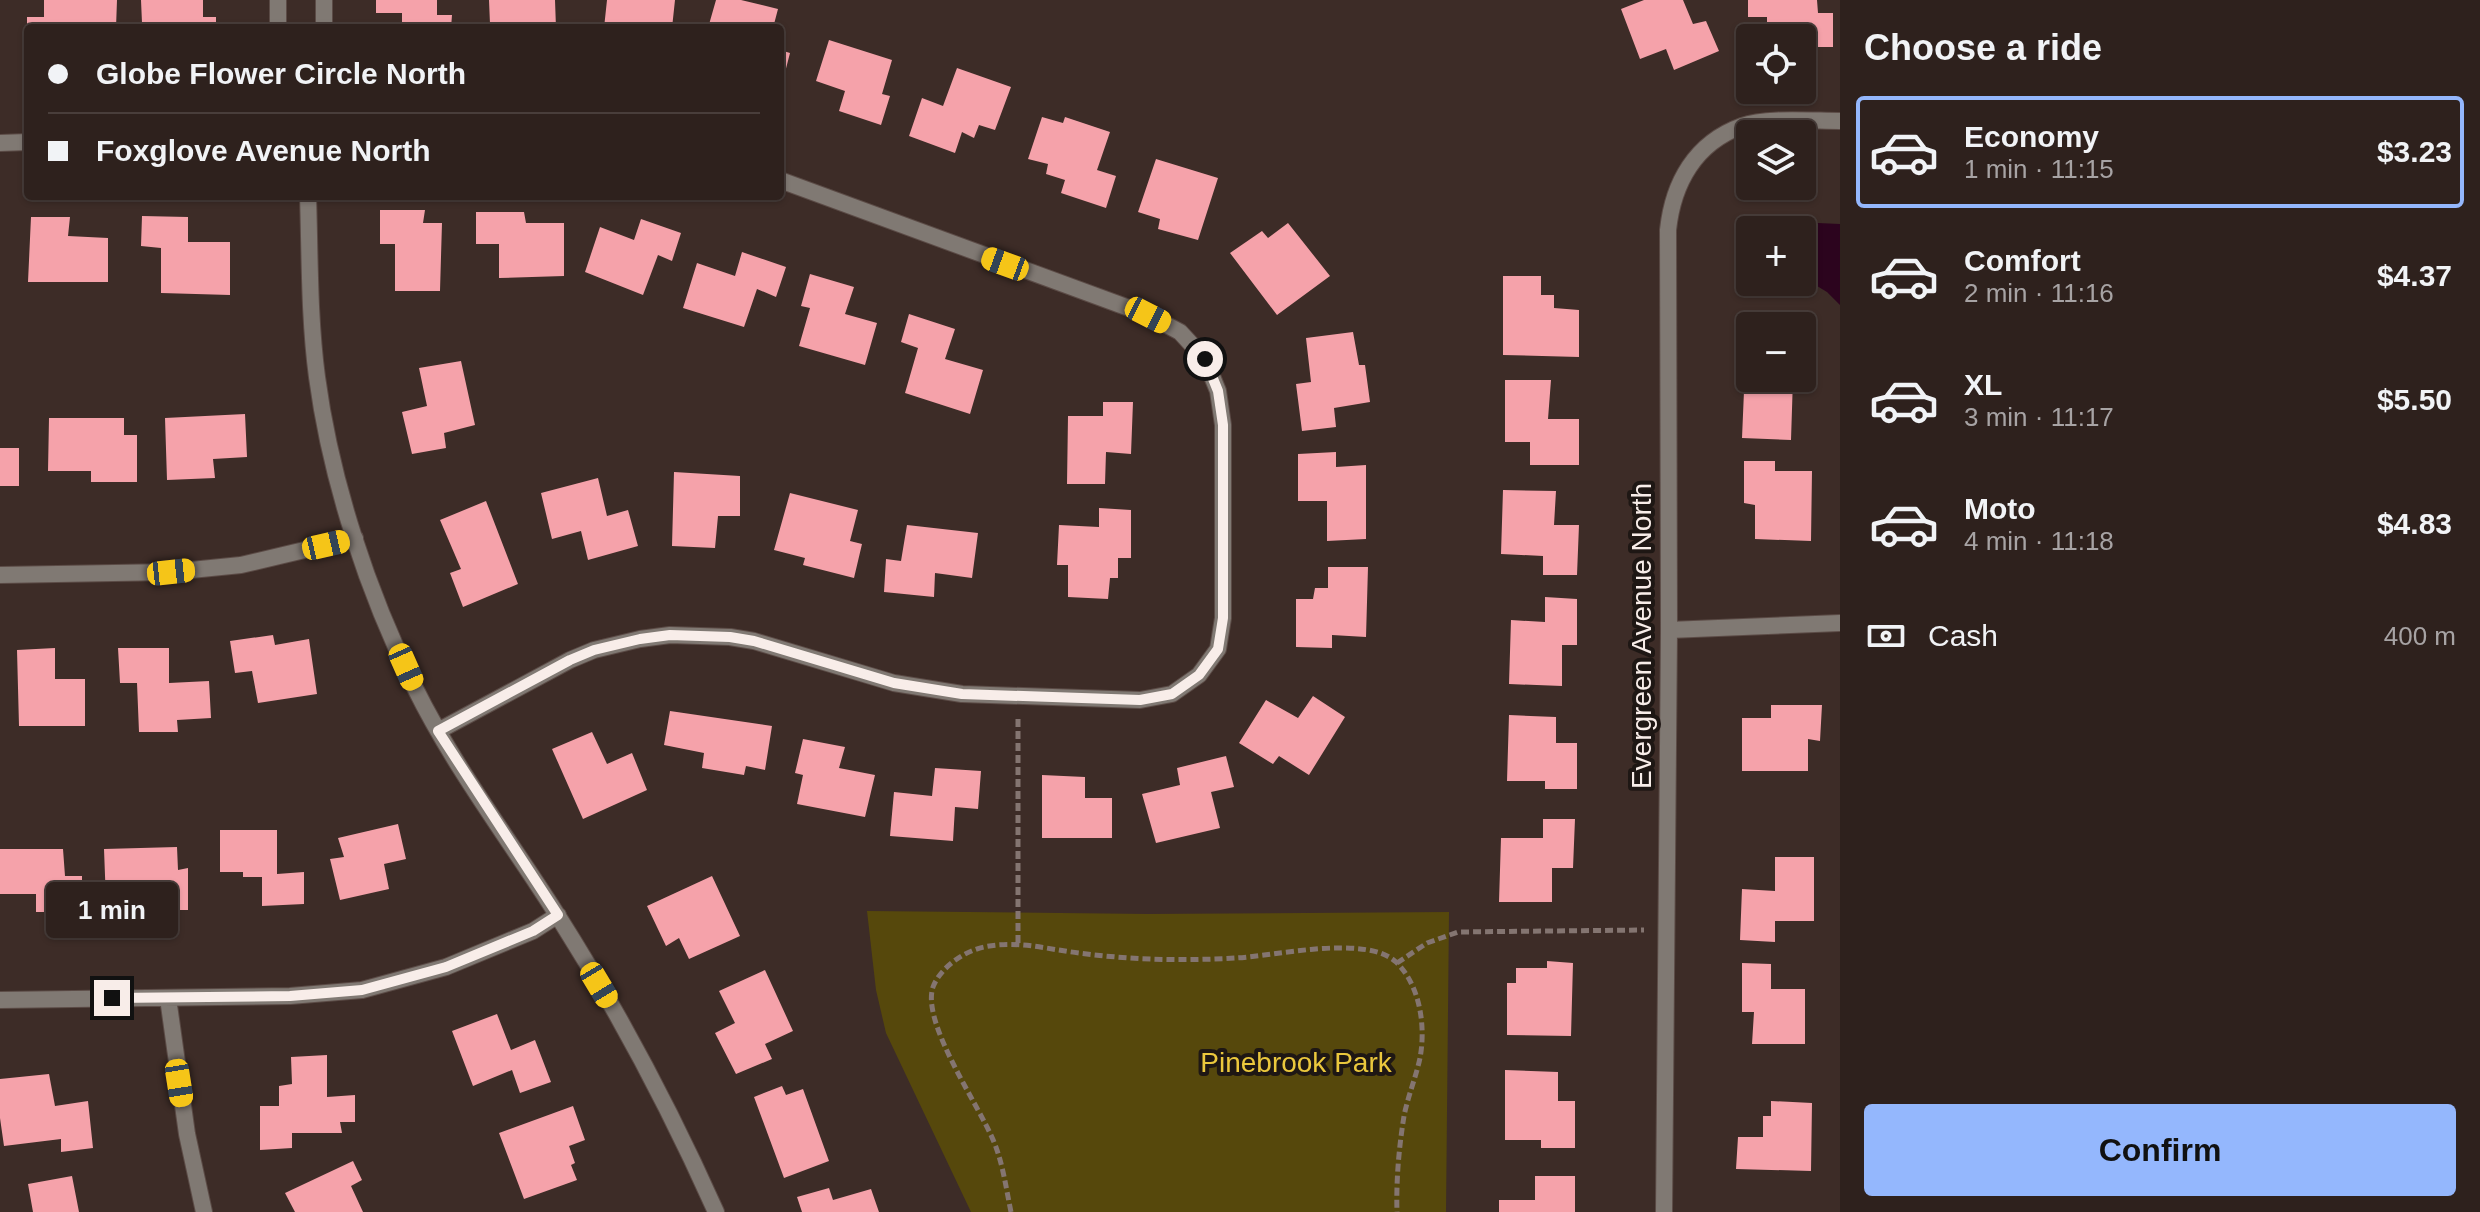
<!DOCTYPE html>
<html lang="en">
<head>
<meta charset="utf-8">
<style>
  :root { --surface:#2e211d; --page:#362926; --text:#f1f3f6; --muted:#a7a3a4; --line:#493e3b; --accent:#94b7fd }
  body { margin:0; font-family:Helvetica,sans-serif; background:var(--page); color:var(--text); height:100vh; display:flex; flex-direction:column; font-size:30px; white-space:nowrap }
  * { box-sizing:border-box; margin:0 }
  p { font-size:26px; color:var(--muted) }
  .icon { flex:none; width:44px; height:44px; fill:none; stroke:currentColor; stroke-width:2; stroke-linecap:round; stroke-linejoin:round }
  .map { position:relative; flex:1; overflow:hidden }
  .sheet { display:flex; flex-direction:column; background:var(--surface); width:640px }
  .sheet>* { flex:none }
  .banner { position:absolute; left:24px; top:24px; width:760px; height:176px; border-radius:8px; box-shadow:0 2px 6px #0004,0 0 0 2px var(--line); display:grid; align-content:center; height:176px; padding:0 24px; background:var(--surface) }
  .controls { position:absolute; left:1736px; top:24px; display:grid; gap:16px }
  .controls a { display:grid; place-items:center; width:80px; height:80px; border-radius:8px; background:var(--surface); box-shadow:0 2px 6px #0004,0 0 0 2px var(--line); font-size:40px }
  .end { position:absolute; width:36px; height:36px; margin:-18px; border:10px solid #f8ede9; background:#111; box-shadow:0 0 0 4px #111 }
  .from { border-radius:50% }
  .bubble { position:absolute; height:56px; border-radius:8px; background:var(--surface); box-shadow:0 2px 6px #0004,0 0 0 2px var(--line); font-size:26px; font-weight:700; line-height:56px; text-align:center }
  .car { position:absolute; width:24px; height:48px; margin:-24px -12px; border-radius:10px; box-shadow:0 0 6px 2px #0007; background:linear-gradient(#f5c518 24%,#345 0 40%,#f5c518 0 76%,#345 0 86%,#f5c518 0) }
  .banner b { display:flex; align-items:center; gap:28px; height:76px; font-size:30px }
  .banner b+b { border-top:2px solid var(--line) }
  .banner i { width:20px; height:20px; background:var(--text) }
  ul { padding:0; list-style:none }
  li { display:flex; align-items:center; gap:24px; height:112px; margin:0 16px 12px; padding:0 8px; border:4px solid transparent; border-radius:8px }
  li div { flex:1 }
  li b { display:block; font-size:30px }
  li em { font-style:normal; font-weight:700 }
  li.on { border-color:var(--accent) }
  li>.icon { width:72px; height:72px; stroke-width:1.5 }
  h2 { padding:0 24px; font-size:36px; line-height:96px }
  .pay { display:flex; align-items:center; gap:20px; height:88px; padding:0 24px; font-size:30px }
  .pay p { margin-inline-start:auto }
  .action { display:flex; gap:16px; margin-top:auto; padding:16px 24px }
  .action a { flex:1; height:92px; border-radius:8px; background:var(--accent); color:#111; font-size:32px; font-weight:700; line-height:92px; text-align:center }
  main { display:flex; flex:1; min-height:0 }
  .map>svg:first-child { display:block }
</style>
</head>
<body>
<main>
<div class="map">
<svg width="1840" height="1212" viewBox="0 0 1840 1212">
  <rect width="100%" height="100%" fill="#3d2c27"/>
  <!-- green -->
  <path fill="#56480c" d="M867 911 1147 914 1449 912 1446 1212H971L886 1033 876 990Z"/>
  <!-- water -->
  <path fill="#2c041e" d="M1796 222 1840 224V305L1827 292 1802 277V230H1778L1777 226Z"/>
  <!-- building -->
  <path fill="#f5a2aa" d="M44 0H117L116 28H27V17H44Z
    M141 0H203V17H216V28H158V23H142Z
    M376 0H437V15H452L451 28H402V13H376Z
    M489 0H555L556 28H512V24H490Z
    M607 0H675L672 28 651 26V28H604Z
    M716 0H741L778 9 773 28H708Z
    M1644 0H1683L1693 24 1706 21 1719 51 1674 70 1666 49 1640 59 1621 9Z
    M1748 0H1817L1818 13H1833V47H1802V38H1786V24H1767V17H1748Z
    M829 40 892 60 882 94 890 96 881 125 839 111 845 91 816 81Z
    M780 50 790 53 781 88H780Z
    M957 68 1011 87 995 130 979 125 974 138 962 132 955 153 909 136 922 98 943 106Z
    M1042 117 1063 123 1065 117 1110 132 1097 170 1116 176 1106 208 1061 193 1065 180 1046 174 1048 164 1028 159Z
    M1156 159 1218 178 1198 240 1158 229 1160 219 1138 212Z
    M380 210H425L423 223H442L440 291H395V244H380Z
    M476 212H524L526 223H564V276L499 278V244H476Z
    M142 216 188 217V242H230V295L161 293V248L141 246Z
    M31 217H70L68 236 108 238V282H28Z
    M641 219 681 233 672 261 658 255 643 295 585 272 600 227 634 240Z
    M1288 223 1330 276 1277 315 1230 253 1262 231 1268 238Z
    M742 252 786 267 776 297 757 289 744 327 683 308 697 263 735 276Z
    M810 274 854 287 845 314 877 323 865 365 799 346 810 308 801 306Z
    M1503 276H1541V295H1554V308L1579 310V357L1503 355Z
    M909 314 955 329 945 359 983 370 970 414 905 393 918 348 901 342Z
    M1353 332 1359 365H1365L1370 402 1334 408 1336 427 1302 431 1296 384 1311 382 1306 338Z
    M1746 344H1750V378H1793L1791 440 1742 438Z
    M461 361 475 425 444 433 446 448 412 454 402 412 427 406 419 368Z
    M1505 380H1551L1548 419H1579V465H1530V442H1505Z
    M1103 402H1133L1131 454 1106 452 1105 484H1067L1068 416H1103Z
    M245 414 247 457 213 459 215 478 167 480 165 418Z
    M49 418H124V435H137V482H91V471H48Z
    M0 448H19V486H0Z
    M1336 452V467L1366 465V539L1327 541V501H1298V454Z
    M1744 461H1775V471H1812L1811 541 1755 539V505L1744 503Z
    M674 472 740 476V516H718L715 548 672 546Z
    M598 478 607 516 628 510 638 546 588 560 581 531 552 539 541 493Z
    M1503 490 1556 491 1554 525H1579L1577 575H1543V556L1501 554Z
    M790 493 858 510 850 541 862 544 854 578 803 565 805 558 774 550Z
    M486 501 518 584 463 607 450 573 461 569 440 520Z
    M1099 508 1131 510V558H1118V578H1110L1108 599 1068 597V565H1057L1059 525 1099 527Z
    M907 525 978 533 972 578 935 573 934 597 884 592 886 559 901 561Z
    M1328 567H1368L1366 637 1332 635V648L1296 647V599H1313L1315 588H1328Z
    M1545 597 1577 599V645H1562V686L1509 684 1511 620 1545 622Z
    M273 635 275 645 309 639 317 694 258 703 252 671 235 673 230 641Z
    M55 648V679H85V726H19L17 650Z
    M118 648H169V683L209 681 211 718 177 720 178 732H139L137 683H120Z
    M1313 696 1345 717 1309 775 1279 756 1273 764 1239 743 1266 700 1298 718Z
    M1771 705H1822L1820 741 1808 739V771H1742V718H1771Z
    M670 711 772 726 765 770 746 766 744 775 702 768 704 753 664 745Z
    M1509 715 1556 717V743H1577V789H1545V781H1507Z
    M592 732 607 764 632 753 647 790 583 819 552 749Z
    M803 739 845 747 839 768 875 775 865 817 797 804 803 775 795 773Z
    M1226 756 1234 787 1211 792 1220 828 1156 843 1142 794 1180 785 1177 768Z
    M935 768 981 771 978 809 955 807 953 841 890 836 894 792 932 796Z
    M1042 775 1085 777V798H1112V838H1042Z
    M1543 819H1575L1573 868H1552V902H1499L1501 838H1543Z
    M398 824 406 859 384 864 389 889 340 900 330 859 344 857 338 838Z
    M220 830H277V874L304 872V904L262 906V877H243V872H220Z
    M177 847 178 870 188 868V910H144V902H106L104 849Z
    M0 849H63L65 876H82V912H36V894H0Z
    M1775 857H1814V921H1775V942L1740 940 1742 889 1775 891Z
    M712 876 740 936 689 959 679 938 666 946 647 906Z
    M1547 961 1573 963 1571 1036 1507 1035V983H1516V968H1547Z
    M1742 963 1771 964V989H1805V1044H1752L1754 1012H1742Z
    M765 970 793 1031 765 1044 772 1059 736 1074 715 1033 735 1023 719 991Z
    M497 1014 511 1050 535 1040 551 1082 520 1093 512 1070 473 1086 452 1031Z
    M327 1055V1097L355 1095V1122H340L342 1133H292V1148L260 1150V1106H279V1086L292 1084 291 1057Z
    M1505 1070 1558 1072V1101H1575V1148H1541V1140H1505Z
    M49 1074 55 1106 88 1101 93 1148 61 1152V1139L4 1146 0 1118V1079Z
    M782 1086 786 1095 803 1089 829 1161 784 1178 754 1097Z
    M1771 1101 1812 1103 1811 1171 1736 1169 1738 1137H1763V1116H1771Z
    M573 1106 585 1140 569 1146 575 1163 571 1165 577 1180 524 1199 499 1133Z
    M353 1161 362 1180 351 1186 363 1212H295L285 1193Z
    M72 1176 79 1212H33L28 1184Z
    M1535 1176H1575V1212H1499V1200H1535Z
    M829 1188 833 1200 871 1189 879 1212H802L797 1197Z"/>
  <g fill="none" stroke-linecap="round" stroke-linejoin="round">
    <defs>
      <path id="street" d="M278 0V28
        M324 0V28
        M0 143 28 142
        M308 196C310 257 309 317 317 377 331 482 368 593 415 688 454 767 509 839 556 913 617 1009 670 1109 716 1212
        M0 575 171 572 241 565 355 538
        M1669 630 1840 623
        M438 731 570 660 594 650 640 639 670 635 730 637 754 641 894 683 962 694 1140 700 1172 694 1199 675 1218 649 1223 618V425L1218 391 1205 359 1180 332 1148 315 780 180
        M168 998 187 1134 204 1212
        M0 1000 290 996 362 990 446 967 533 931 558 915
        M1664 1212 1669 630 1668 230C1673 183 1695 143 1742 126 1766 117 1813 121 1840 121"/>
    </defs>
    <!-- street casing -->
    <use href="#street" stroke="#5b4b46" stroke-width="18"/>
    <!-- path -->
    <path stroke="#847571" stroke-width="5" stroke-dasharray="8 4" stroke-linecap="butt" d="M1018 943V718
      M1397 963 1427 943 1458 932 1644 930
      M1011 1212C1006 1188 1003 1164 994 1142 979 1105 921 1023 933 987 940 968 964 951 984 947 1017 940 1046 949 1079 953 1131 960 1184 961 1236 958 1274 956 1366 934 1396 962 1420 985 1426 1026 1420 1058 1416 1077 1408 1096 1404 1116 1399 1147 1396 1180 1397 1212"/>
    <!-- street -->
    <use href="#street" stroke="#807973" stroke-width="16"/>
  </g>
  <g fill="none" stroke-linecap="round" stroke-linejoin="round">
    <!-- route -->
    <path stroke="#f8ede9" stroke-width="10" d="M112 998 290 996 362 990 446 967 533 931 558 915 438 731 570 660 594 650 640 639 670 635 730 637 754 641 894 683 962 694 1140 700 1172 694 1199 675 1218 649 1223 618V425L1218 391 1205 359"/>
  </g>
  <g text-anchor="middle" stroke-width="8" stroke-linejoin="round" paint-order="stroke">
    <!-- street labels -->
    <g font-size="28" fill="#f8ede9" stroke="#1e1714">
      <text transform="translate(1641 636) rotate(-90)" y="10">Evergreen Avenue North</text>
    </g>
    <!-- park labels -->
    <g font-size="28" fill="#ebc83d" stroke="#1e1714">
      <text x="1296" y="1072">Pinebrook Park</text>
    </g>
  </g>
</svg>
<div class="controls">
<a><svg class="icon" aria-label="locate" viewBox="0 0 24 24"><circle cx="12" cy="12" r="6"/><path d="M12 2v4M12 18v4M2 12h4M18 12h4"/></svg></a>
<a><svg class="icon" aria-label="layers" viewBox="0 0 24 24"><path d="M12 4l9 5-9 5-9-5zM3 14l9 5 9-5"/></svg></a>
<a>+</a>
<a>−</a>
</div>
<i class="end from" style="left:1205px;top:359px"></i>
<i class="end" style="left:112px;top:998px"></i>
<div class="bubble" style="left:46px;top:882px;width:132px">1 min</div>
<i class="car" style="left:1005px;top:264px;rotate:290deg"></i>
<i class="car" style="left:1148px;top:315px;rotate:117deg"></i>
<i class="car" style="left:326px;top:545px;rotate:77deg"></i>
<i class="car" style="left:171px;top:572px;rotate:84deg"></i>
<i class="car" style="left:406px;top:667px;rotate:156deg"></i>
<i class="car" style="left:599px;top:985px;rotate:149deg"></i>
<i class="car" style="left:179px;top:1083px;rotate:171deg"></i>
<div class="banner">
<b><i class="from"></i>Globe Flower Circle North</b>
<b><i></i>Foxglove Avenue North</b>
</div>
</div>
<section class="sheet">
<h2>Choose a ride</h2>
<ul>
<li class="on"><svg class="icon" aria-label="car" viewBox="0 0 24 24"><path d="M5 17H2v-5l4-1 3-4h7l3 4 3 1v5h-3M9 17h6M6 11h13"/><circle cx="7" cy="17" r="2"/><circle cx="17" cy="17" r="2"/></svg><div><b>Economy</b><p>1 min · 11:15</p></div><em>$3.23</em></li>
<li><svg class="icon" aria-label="car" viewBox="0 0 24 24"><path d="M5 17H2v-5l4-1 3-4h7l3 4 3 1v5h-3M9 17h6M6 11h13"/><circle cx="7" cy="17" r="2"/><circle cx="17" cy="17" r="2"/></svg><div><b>Comfort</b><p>2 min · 11:16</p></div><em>$4.37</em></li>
<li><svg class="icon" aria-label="car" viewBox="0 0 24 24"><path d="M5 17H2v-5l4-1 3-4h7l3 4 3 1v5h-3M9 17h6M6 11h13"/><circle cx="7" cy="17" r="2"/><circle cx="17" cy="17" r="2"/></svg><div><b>XL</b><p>3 min · 11:17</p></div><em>$5.50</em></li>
<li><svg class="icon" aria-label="car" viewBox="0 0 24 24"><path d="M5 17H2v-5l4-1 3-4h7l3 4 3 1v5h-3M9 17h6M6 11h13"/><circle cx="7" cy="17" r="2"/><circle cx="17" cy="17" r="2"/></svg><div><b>Moto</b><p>4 min · 11:18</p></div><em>$4.83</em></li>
</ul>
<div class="pay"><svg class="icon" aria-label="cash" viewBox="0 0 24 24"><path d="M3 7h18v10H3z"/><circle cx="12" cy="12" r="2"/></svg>Cash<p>400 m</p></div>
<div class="action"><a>Confirm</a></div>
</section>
</main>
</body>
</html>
